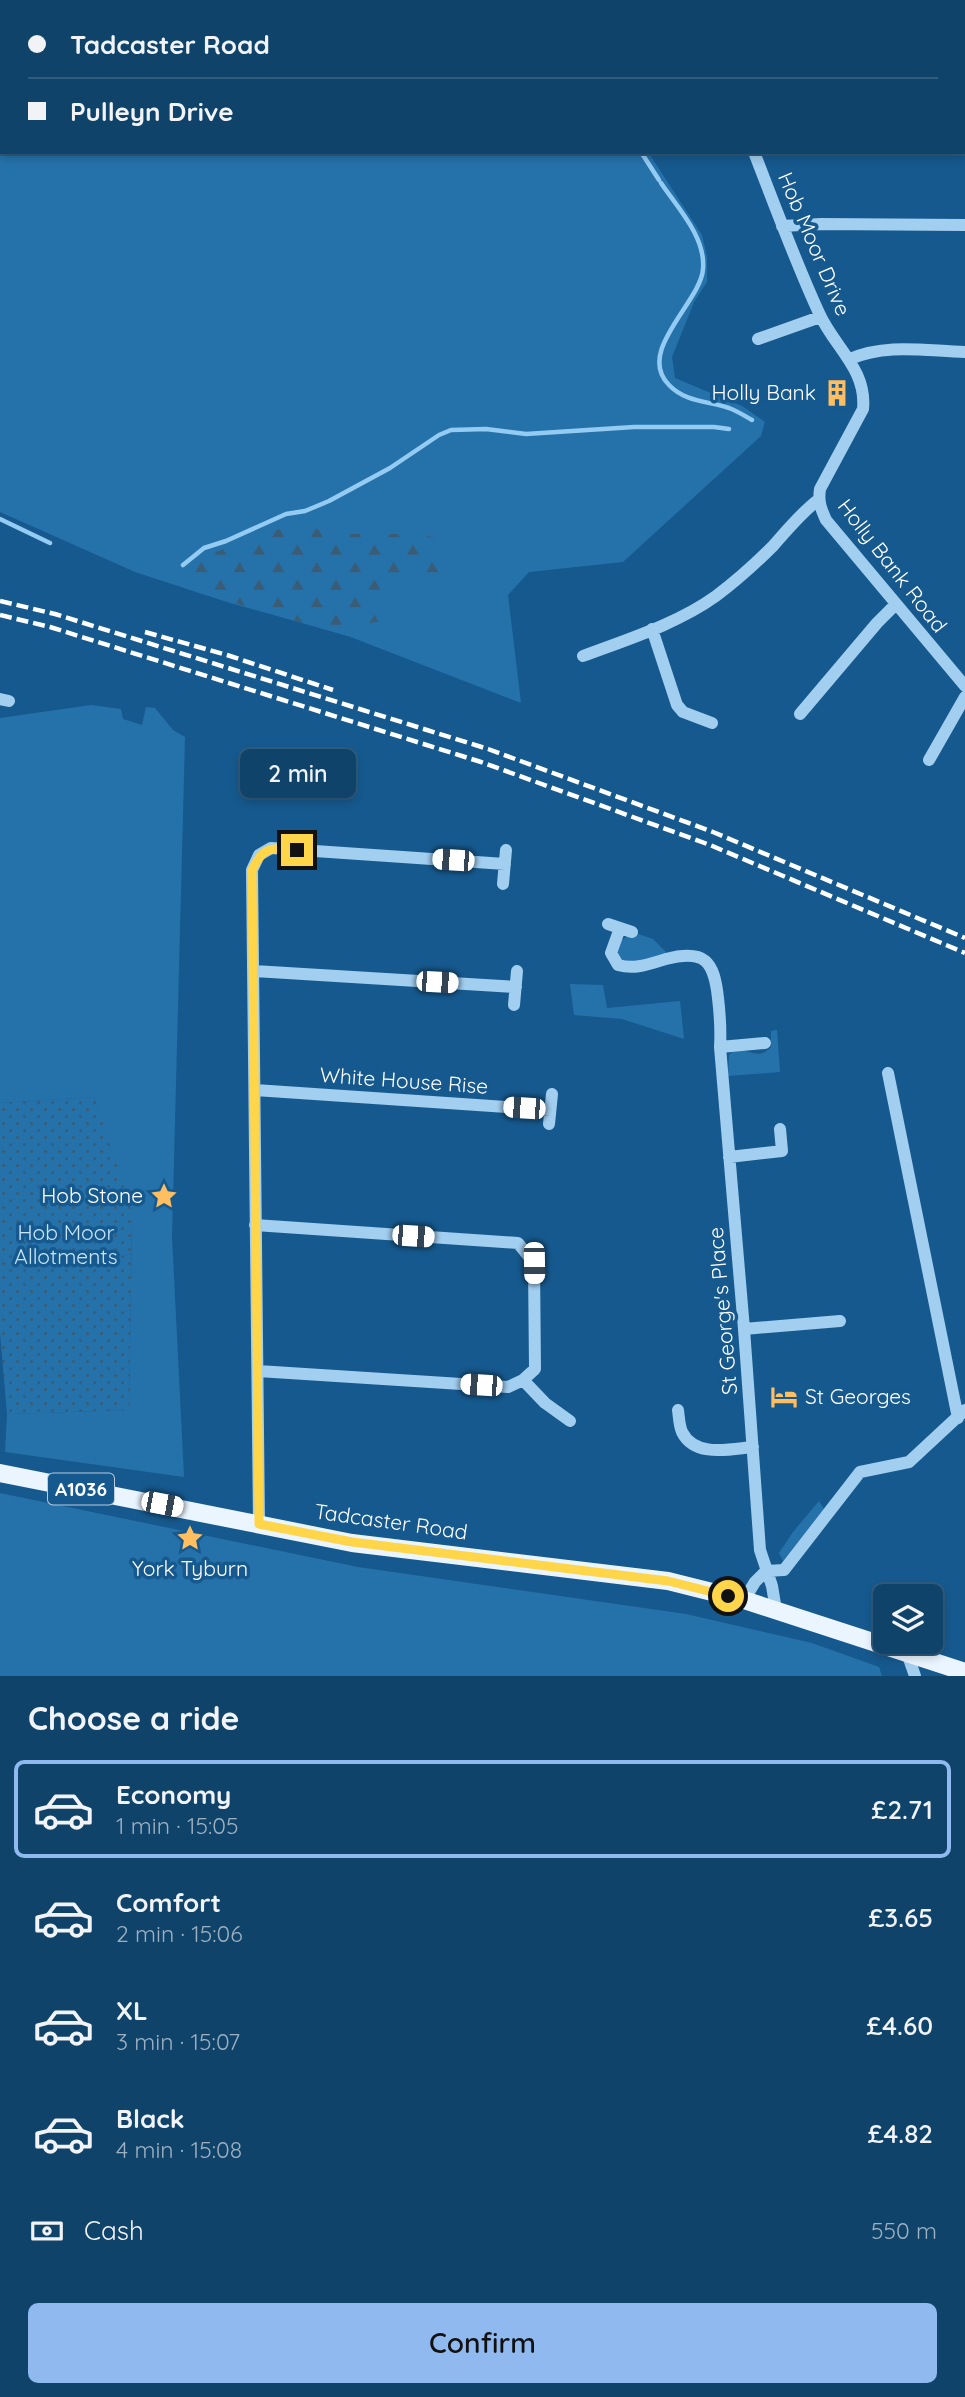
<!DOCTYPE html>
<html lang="en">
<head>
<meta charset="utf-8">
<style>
  :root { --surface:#10436a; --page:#1e4e72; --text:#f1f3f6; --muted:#9cb0c1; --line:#305c7e; --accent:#90b9f0 }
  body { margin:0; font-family:Quicksand,sans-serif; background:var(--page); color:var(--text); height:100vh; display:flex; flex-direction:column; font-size:26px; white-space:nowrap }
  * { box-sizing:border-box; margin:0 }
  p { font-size:23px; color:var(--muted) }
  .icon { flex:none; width:38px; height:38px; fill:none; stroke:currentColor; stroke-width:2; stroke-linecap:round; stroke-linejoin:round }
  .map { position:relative; height:1676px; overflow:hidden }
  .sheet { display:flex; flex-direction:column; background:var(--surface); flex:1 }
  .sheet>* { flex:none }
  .guide { position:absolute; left:0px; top:0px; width:966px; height:154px; box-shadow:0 4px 10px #0003,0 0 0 2px var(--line); display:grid; align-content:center; height:154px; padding:0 28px; background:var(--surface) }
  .controls { position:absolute; left:873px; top:1584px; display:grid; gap:14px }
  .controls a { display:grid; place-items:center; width:70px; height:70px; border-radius:10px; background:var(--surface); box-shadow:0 4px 10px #0003,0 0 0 2px var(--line); font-size:35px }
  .end { position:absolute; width:32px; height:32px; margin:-16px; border:9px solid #ffd54a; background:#111; box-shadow:0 0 0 4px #111 }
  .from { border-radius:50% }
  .bubble { position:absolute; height:49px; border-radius:10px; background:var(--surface); box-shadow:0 4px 10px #0003,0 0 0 2px var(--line); font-size:23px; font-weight:600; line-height:49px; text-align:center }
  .car { position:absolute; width:21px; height:42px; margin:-21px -10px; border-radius:9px; box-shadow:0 0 5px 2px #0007; background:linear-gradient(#fff 24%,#345 0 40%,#fff 0 76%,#345 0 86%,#fff 0) }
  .guide b { display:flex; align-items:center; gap:24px; height:66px; font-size:26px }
  .guide b+b { border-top:2px solid var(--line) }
  .guide i { width:18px; height:18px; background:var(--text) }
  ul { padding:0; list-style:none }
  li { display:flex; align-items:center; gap:21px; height:98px; margin:0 14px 10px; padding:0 14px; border:4px solid transparent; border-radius:10px }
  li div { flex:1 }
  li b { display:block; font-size:26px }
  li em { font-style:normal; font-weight:600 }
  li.current { border-color:var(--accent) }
  li>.icon { width:63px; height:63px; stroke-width:1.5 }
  h2 { padding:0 28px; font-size:32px; line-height:84px }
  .pay { display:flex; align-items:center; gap:18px; height:77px; padding:0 28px; font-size:26px }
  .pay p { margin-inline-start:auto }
  .cta { display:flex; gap:14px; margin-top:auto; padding:14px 28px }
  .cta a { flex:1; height:80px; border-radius:10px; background:var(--accent); color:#111; font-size:28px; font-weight:600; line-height:80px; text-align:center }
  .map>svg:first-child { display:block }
</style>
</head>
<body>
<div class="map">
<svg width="965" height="1676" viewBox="0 0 965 1676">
  <defs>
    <pattern id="forest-firs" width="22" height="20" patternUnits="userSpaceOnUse" patternTransform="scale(1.75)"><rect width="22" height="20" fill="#2572ab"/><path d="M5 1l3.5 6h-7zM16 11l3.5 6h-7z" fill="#3a5d77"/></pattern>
    <pattern id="park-dots" width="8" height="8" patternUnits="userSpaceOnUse" patternTransform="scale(1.75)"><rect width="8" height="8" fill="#2572ab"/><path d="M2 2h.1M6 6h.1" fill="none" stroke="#3a5d77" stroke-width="1.8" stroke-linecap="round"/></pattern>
  </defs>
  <rect width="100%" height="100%" fill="#16598e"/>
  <!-- grass -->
  <path fill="#2572ab" d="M0 0 525 2H2V152H648L702 235 707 256V282L694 302 672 357 675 378 742 406 765 422 761 436 623 562 529 572 508 595 521 703 348 636 227 602 135 572 0 512Z
    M91 705 121 709 123 719 142 725 146 707 155 708 173 730 185 737 172 1237 184 1477 5 1452 7 1414 129 1410 132 1220 94 1097 0 1103V718Z
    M632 932 653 939 667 953 642 961H623L616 952 620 942Z
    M570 984 603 985 607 1008 680 1001 684 1039 622 1019 574 1015Z
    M777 1030 780 1072 728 1076 729 1055 735 1049C750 1049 758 1061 771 1047V1031Z
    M0 1493 358 1567 686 1614 812 1643 879 1667 882 1676H0Z
    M819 1501 824 1509 783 1561 779 1553 793 1532Z"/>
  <!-- forest -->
  <path fill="url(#forest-firs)" d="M298 525 341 534H404L446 538 438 577 396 573 382 621 352 626 348 636 196 592 181 573 196 560 266 532Z"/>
  <!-- park -->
  <path fill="url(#park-dots)" d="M94 1097 129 1199 132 1218 129 1410 7 1414 0 1333V1103Z"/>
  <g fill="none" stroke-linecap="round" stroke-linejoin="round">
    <!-- stream -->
    <path stroke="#94cbf2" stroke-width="4.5" d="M511 0 516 2
      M641 152 659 180
      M661 183C677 207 706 237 703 269 701 302 635 351 669 385 685 402 708 401 729 408 737 411 745 416 752 420
      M0 519 50 543
      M183 565 204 548 226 541 286 514 305 511 329 501 390 468 439 435 451 430 486 429 526 434 634 427H714L729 429"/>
    <!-- minor -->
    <path stroke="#a2cef0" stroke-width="12" d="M917 2 922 0
      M964 100H965
      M754 152C775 206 795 261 819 313 834 347 867 369 863 409L820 489C818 502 821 509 826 520L965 686
      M782 226 821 224 965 225
      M758 339 820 317
      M850 359C886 343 926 351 965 352
      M652 629 677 705 683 712 712 723
      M583 656C628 639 677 624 716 596 736 581 756 563 773 546 788 529 801 513 818 500
      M0 699 9 701
      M800 714 877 623 896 604
      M929 760 965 697
      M503 884 506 850
      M608 924 632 932
      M620 928 611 953 618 965C635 970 649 964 666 959 705 949 714 961 718 998 720 1015 721 1030 720 1047L744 1329 760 1550 772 1586 776 1610
      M254 971 516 987
      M514 1005 517 971
      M720 1047 765 1043
      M888 1073 958 1418
      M255 1090 550 1110
      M549 1124 552 1094
      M729 1157 782 1151 780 1129
      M255 1225 518 1243 534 1263 535 1369 523 1380 508 1387 258 1371
      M744 1329 840 1321
      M523 1380 545 1403 570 1421
      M678 1410C679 1417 679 1425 682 1432 695 1458 730 1449 753 1447
      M259 1524 252 870 259 855 271 848 505 864
      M766 1571 784 1570 860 1472 909 1462 965 1410
      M744 1600 755 1582 766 1571
      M907 1653 915 1676"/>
    <!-- major -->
    <path stroke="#eaf5ff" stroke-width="18" d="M0 1473 352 1543 668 1581 744 1600 965 1672"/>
    <!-- rail -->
    <path stroke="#fff" stroke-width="4.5" stroke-dasharray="12 5" stroke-linecap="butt" d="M0 601 55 614 488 749 713 832 965 938
      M0 615 50 627 481 762 710 845 965 953
      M145 632 227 655 333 690"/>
  </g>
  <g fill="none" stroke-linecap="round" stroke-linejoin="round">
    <!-- route -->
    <path stroke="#ffd54a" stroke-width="9" d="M297 850C272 848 264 845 252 870L259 1524 352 1542 668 1581 728 1596"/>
  </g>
  <!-- icons -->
  <defs>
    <symbol id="building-bare" viewBox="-9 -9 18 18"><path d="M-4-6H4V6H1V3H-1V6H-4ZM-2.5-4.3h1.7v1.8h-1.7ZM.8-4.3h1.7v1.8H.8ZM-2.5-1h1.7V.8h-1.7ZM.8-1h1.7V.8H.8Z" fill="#ffbe60" stroke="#16598e" stroke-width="2.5" paint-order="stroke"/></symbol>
    <symbol id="sight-bare" viewBox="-9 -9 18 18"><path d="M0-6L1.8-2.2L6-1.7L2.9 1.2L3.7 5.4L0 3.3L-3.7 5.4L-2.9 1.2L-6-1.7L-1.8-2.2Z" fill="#ffbe60" stroke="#16598e" stroke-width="2.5" paint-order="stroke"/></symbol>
    <symbol id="hotel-bare" viewBox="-9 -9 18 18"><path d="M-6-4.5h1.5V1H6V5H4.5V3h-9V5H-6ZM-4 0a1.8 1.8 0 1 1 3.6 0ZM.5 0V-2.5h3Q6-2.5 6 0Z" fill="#ffbe60" stroke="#16598e" stroke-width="2.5" paint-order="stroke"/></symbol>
  </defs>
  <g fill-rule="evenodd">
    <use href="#building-bare" x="818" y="374" width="38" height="38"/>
    <use href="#sight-bare" x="145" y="1177" width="38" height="38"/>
    <use href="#hotel-bare" x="765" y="1378" width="38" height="38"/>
    <use href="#sight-bare" x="171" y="1519" width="38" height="38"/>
  </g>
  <g text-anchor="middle" stroke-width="7" stroke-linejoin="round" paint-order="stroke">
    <!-- shield labels -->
    <rect fill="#16598e" stroke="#b9cddd" stroke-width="2" x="48" y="1473.5" width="66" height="31" rx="5"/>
    <g font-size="19" font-weight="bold" fill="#fff">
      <text x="81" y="1496">A1036</text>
    </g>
    <!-- street labels -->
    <g font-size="21" fill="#fff" stroke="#16598e">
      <text transform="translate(814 244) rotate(67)" y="7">Hob Moor Drive</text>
      <text transform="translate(892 566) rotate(52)" y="7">Holly Bank Road</text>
      <text transform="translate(404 1081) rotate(4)" y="7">White House Rise</text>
      <text transform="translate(723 1311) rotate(-95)" y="7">St George's Place</text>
      <text transform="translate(391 1522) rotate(8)" y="7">Tadcaster Road</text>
    </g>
    <!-- poi labels -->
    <g font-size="21" fill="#fff" stroke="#16598e" text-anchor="end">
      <text x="816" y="400">Holly Bank</text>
      <text x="143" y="1203">Hob Stone</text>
      <text x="805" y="1404" text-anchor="start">St Georges</text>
      <text x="190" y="1576" text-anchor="middle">York Tyburn</text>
    </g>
    <!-- park labels -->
    <g font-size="21" fill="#c8e6fb" stroke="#16598e">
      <text x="66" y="1240">Hob Moor<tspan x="66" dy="24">Allotments</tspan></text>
    </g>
  </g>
</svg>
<div class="controls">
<a><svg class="icon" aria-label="layers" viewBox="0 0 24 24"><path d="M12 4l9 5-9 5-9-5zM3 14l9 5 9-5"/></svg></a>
</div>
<i class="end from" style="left:728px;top:1596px"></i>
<i class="end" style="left:297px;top:850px"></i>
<div class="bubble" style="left:240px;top:749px;width:116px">2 min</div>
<i class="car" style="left:453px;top:860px;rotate:274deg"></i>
<i class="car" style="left:437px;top:982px;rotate:93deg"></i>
<i class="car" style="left:524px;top:1108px;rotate:274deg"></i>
<i class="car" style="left:413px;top:1236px;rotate:94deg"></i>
<i class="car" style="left:534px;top:1263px;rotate:179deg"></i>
<i class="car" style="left:481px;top:1385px;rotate:274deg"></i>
<i class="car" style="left:162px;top:1504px;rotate:101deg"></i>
<div class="guide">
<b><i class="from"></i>Tadcaster Road</b>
<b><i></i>Pulleyn Drive</b>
</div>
</div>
<section class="sheet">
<h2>Choose a ride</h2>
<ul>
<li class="current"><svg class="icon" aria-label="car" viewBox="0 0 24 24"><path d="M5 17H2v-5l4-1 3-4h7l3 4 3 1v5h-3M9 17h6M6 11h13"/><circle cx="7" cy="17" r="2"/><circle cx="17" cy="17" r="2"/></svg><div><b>Economy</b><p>1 min · 15:05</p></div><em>£2.71</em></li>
<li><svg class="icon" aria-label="car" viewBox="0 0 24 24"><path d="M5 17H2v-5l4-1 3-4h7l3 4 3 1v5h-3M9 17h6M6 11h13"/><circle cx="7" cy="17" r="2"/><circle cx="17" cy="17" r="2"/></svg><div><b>Comfort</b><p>2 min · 15:06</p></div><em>£3.65</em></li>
<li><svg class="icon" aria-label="car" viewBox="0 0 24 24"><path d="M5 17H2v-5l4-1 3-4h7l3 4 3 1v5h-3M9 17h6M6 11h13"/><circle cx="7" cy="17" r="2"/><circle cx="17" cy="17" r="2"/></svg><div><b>XL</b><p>3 min · 15:07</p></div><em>£4.60</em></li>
<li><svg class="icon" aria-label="car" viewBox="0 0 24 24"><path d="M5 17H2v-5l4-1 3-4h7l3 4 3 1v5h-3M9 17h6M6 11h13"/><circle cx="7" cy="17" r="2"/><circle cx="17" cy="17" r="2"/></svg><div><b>Black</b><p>4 min · 15:08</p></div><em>£4.82</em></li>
</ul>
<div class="pay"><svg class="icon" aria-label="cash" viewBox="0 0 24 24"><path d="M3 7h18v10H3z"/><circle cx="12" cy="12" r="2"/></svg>Cash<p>550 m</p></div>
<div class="cta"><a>Confirm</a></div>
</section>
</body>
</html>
